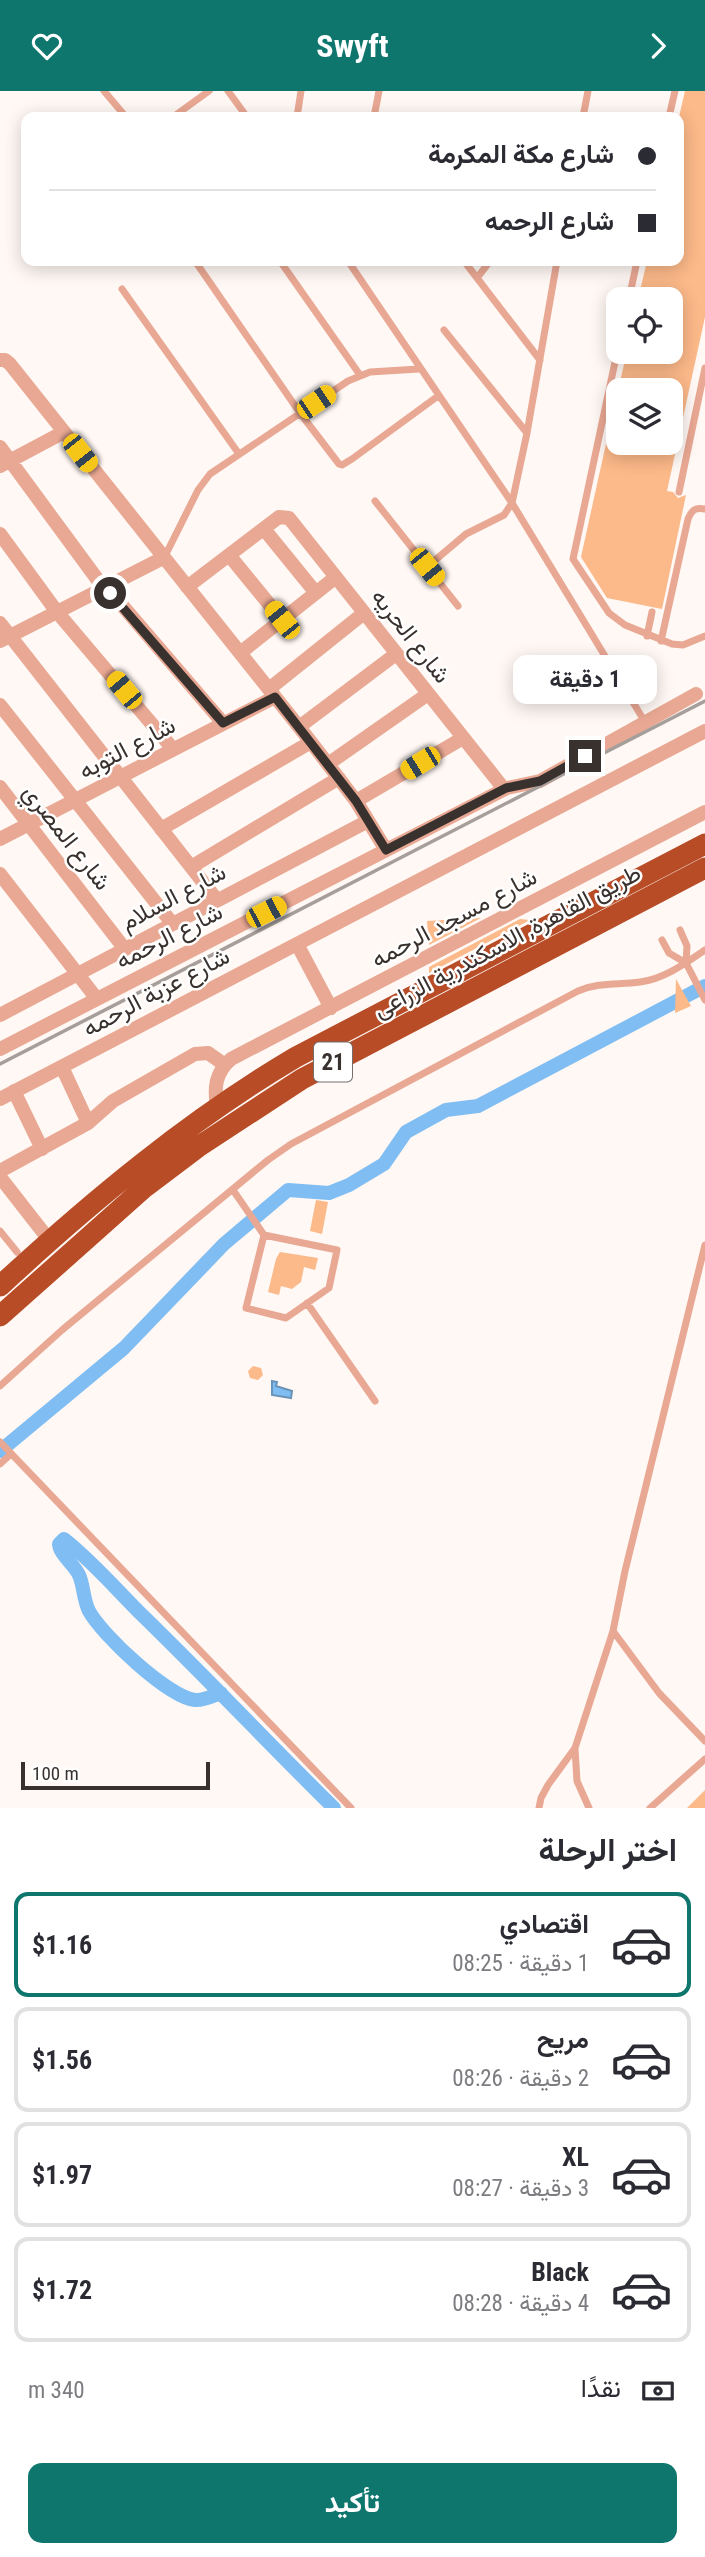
<!DOCTYPE html>
<html lang="ar">
<head>
<meta charset="utf-8">
<style>
  :root { --surface:#fff; --page:#f7f7f7; --text:#2b2b33; --muted:#7c7c81; --line:#e1e1e2; --accent:#0f766e }
  body { margin:0; font-family:"Roboto Condensed",Vazirmatn,sans-serif; background:var(--page); color:var(--text); direction:rtl; height:100vh; display:flex; flex-direction:column; font-size:26px; white-space:nowrap }
  * { box-sizing:border-box; margin:0 }
  p { font-size:23px; color:var(--muted) }
  .icon { flex:none; width:38px; height:38px; fill:none; stroke:currentColor; stroke-width:2; stroke-linecap:round; stroke-linejoin:round }
  .map { position:relative; height:1717px; overflow:hidden; direction:ltr }
  .drawer { display:flex; flex-direction:column; background:var(--surface); flex:1 }
  .drawer>* { flex:none }
  .hud { position:absolute; left:21px; top:21px; width:663px; height:154px; border-radius:14px; box-shadow:0 4px 18px #0003; direction:rtl; display:grid; align-content:center; height:154px; padding:0 28px; background:var(--surface) }
  .tools { position:absolute; left:606px; top:196px; display:grid; gap:14px }
  .tools a { display:grid; place-items:center; width:77px; height:77px; border-radius:14px; background:var(--surface); box-shadow:0 4px 18px #0003; font-size:35px }
  .scale { position:absolute; left:21px; bottom:18px; width:189px; box-sizing:border-box; padding-left:7px; border:4px solid #38312e; border-top:0; font-size:19px; line-height:24px; white-space:nowrap; color:#38312e; -webkit-text-stroke:5px #fff; paint-order:stroke }
  .end { position:absolute; width:32px; height:32px; margin:-16px; border:9px solid #38312e; background:#fff; box-shadow:0 0 0 4px #fff }
  .from { border-radius:50% }
  .bubble { position:absolute; height:49px; border-radius:14px; background:var(--surface); box-shadow:0 4px 18px #0003; font-size:23px; font-weight:700; line-height:49px; text-align:center; direction:rtl }
  .car { position:absolute; width:21px; height:42px; margin:-21px -10px; border-radius:9px; box-shadow:0 0 5px 2px #0007; background:linear-gradient(#f5c518 24%,#345 0 40%,#f5c518 0 76%,#345 0 86%,#f5c518 0) }
  .hud b { display:flex; align-items:center; gap:24px; height:66px; font-size:26px }
  .hud b+b { border-top:2px solid var(--line) }
  .hud i { width:18px; height:18px; background:var(--text) }
  ul { padding:0; list-style:none }
  li { display:flex; align-items:center; gap:21px; height:105px; margin:0 14px 10px; padding:0 14px; border:4px solid var(--line); border-radius:14px }
  li div { flex:1 }
  li b { display:block; font-size:26px }
  li em { font-style:normal; font-weight:700 }
  li.active { border-color:var(--accent) }
  li>.icon { width:63px; height:63px; stroke-width:1.5 }
  h2 { padding:0 28px; font-size:32px; line-height:84px }
  .pay { display:flex; align-items:center; gap:18px; height:77px; padding:0 28px; font-size:26px }
  .pay p { margin-inline-start:auto }
  .cta { display:flex; gap:14px; margin-top:auto; padding:14px 28px }
  .cta a { flex:1; height:80px; border-radius:14px; background:var(--accent); color:#fff; font-size:28px; font-weight:700; line-height:80px; text-align:center }
  header { display:flex; justify-content:space-between; align-items:center; height:91px; padding:0 28px; background:var(--accent); color:#fff; font-size:32px; font-weight:700 }
  .map>svg:first-child { display:block }
</style>
</head>
<body>
<header><svg class="icon" aria-label="forward" viewBox="0 0 24 24"><path d="M9 5l7 7-7 7"/></svg>Swyft<svg class="icon" aria-label="heart" viewBox="0 0 24 24"><path d="M12 20l-8-8c-3-5 5-10 8-4 3-6 11-1 8 4z"/></svg></header>
<div class="map">
<svg width="705" height="1717" viewBox="0 0 705 1717">
  <rect width="100%" height="100%" fill="#fff8f4"/>
  <!-- water -->
  <path fill="#7fbdf3" stroke="#6a93b8" stroke-width="2" d="M272 1290 277 1291 276 1295 292 1300 291 1307 272 1304Z"/>
  <g fill="none" stroke-linecap="round" stroke-linejoin="round">
    <!-- canal -->
    <path stroke="#7fbdf3" stroke-width="14" d="M0 1360 124 1257 224 1153 288 1099 329 1102 349 1094 384 1073 406 1041 446 1019 478 1015 705 895
      M221 1602C213 1605 203 1610 195 1609 168 1606 102 1544 89 1520 83 1508 84 1495 79 1484 74 1473 60 1464 59 1453L64 1448C93 1471 116 1498 141 1523 207 1587 269 1653 334 1717"/>
  </g>
  <!-- building -->
  <path fill="#fcb989" d="M685 0H705V226L667 400 673 401 678 407 686 404 662 518 607 507 581 466 613 321 618 322V352H670V299H618L627 261H670V208H638L647 170H679V26Z
    M481 827 429 854 427 830Z
    M520 828 530 829 429 882V876Z
    M676 888 691 915 675 922Z
    M316 1109 328 1111 322 1143 310 1140Z
    M280 1161 318 1167 315 1179 304 1176 301 1191 292 1198 281 1195 279 1204 268 1201 276 1168Z
    M253 1275 261 1277 263 1284 258 1289 250 1287 248 1280Z
    M705 1699V1717H687Z"/>
  <g fill="none" stroke-linecap="round" stroke-linejoin="round">
    <!-- lane -->
    <path stroke="#e9a893" stroke-width="7" d="M104 0 126 26
      M228 0 247 26
      M173 26 209 0
      M297 26 301 0
      M374 26 379 0
      M583 26 588 0
      M669 26 675 0
      M195 170 300 322 339 373 342 374 352 368 438 305
      M280 170 360 284
      M348 170 512 412 645 631
      M464 170 540 269
      M477 187 490 170
      M122 198 239 363
      M629 208 637 170
      M444 239 527 342
      M618 257 573 468 609 522 625 534 672 553 683 554 705 545
      M679 401 705 277
      M375 410 458 515
      M164 467 198 399 210 383 348 290 370 281 419 278
      M427 476 466 443 504 424 512 412 527 342 557 170
      M647 545 652 521
      M661 550 688 428C692 419 695 416 705 418
      M680 839 687 855 686 872
      M662 849 669 862 686 872 705 909
      M233 1099 264 1144 337 1159 329 1197 286 1227 246 1217 264 1144
      M0 1140 17 1161
      M307 1212 375 1310
      M0 1295 62 1239 268 1069 291 1053 578 900C599 891 618 894 640 891 664 888 686 872 705 859
      M0 1351 351 1717
      M0 1373 11 1363
      M613 1540 659 1602 705 1650
      M575 1658 577 1690 589 1717
      M539 1717 541 1707 548 1694 575 1657 613 1540 625 1480 705 1154
      M650 1717 705 1668"/>
    <!-- street -->
    <path stroke="#e9a893" stroke-width="14" d="M0 269H5L10 273 311 651 356 710 386 759
      M0 356 100 492 121 513 223 632
      M0 375 64 341
      M264 438 316 502
      M0 443 57 521 173 658
      M229 464 282 529
      M187 496 279 426 289 427 504 698
      M0 532 217 809
      M0 550 163 467
      M240 562 336 486
      M269 598 364 522
      M0 614 172 832
      M299 636 396 563
      M328 673 428 603
      M0 696 124 857
      M356 710 463 647
      M161 738 311 651
      M0 748 275 606
      M191 776 339 687
      M0 783 97 908
      M297 853 331 917
      M0 924 368 730
      M0 958 507 697 540 690 696 603
      M62 976 88 1032
      M14 1000 42 1058
      M0 1008 705 640
      M217 1016C214 997 215 982 231 968L705 721
      M0 1080 88 1032 113 1010 195 963 208 962 225 974
      M0 1086 50 1150"/>
    <!-- highway -->
    <path stroke="#b74c26" stroke-width="21" d="M0 1195C92 1110 188 1030 296 966L705 753
      M0 1225 145 1096 198 1056 302 988 705 777"/>
    <!-- rail -->
    <path stroke="#a59e9a" stroke-width="3.5" d="M0 973 705 610"/>
  </g>
  <g fill="none" stroke-linecap="round" stroke-linejoin="round">
    <!-- route -->
    <path stroke="#38312e" stroke-width="9" d="M110 502 223 632 275 606 356 710 386 759 506 697 540 690 585 665"/>
  </g>
  <g text-anchor="middle" stroke-width="5" stroke-linejoin="round" paint-order="stroke">
    <!-- shield labels -->
    <rect fill="#fff" stroke="#746f6d" stroke-width="2" x="314" y="951.5" width="38" height="39" rx="5"/>
    <g font-size="23" font-weight="bold" fill="#38312e">
      <text x="333" y="979">21</text>
    </g>
    <!-- street labels -->
    <g font-size="24" fill="#38312e" stroke="#fff">
      <text transform="translate(411 545) rotate(52)" y="8">شارع الحريه</text>
      <text transform="translate(127 657) rotate(-28)" y="8">شارع التوبه</text>
      <text transform="translate(67 746) rotate(52)" y="8">شارع المصري</text>
      <text transform="translate(173 806) rotate(-28)" y="8">شارع السلام</text>
      <text transform="translate(454 827) rotate(-28)" y="8">شارع مسجد الرحمه</text>
      <text transform="translate(169 845) rotate(-27)" y="8">شارع الرحمه</text>
      <text transform="translate(507 850) rotate(-28)" y="8">طريق القاهرة, الاسكندرية الزراعى</text>
      <text transform="translate(156 901) rotate(-28)" y="8">شارع عزبة الرحمه</text>
    </g>
  </g>
</svg>
<div class="tools">
<a><svg class="icon" aria-label="locate" viewBox="0 0 24 24"><circle cx="12" cy="12" r="6"/><path d="M12 2v4M12 18v4M2 12h4M18 12h4"/></svg></a>
<a><svg class="icon" aria-label="layers" viewBox="0 0 24 24"><path d="M12 4l9 5-9 5-9-5zM3 14l9 5 9-5"/></svg></a>
</div>
<div class="scale">100 m</div>
<i class="end from" style="left:110px;top:502px"></i>
<i class="end" style="left:585px;top:665px"></i>
<div class="bubble" style="left:513px;top:564px;width:144px">1 دقيقة</div>
<i class="car" style="left:316px;top:311px;rotate:56deg"></i>
<i class="car" style="left:80px;top:362px;rotate:142deg"></i>
<i class="car" style="left:427px;top:476px;rotate:141deg"></i>
<i class="car" style="left:282px;top:529px;rotate:321deg"></i>
<i class="car" style="left:124px;top:599px;rotate:320deg"></i>
<i class="car" style="left:420px;top:672px;rotate:239deg"></i>
<i class="car" style="left:266px;top:821px;rotate:63deg"></i>
<div class="hud">
<b><i class="from"></i>شارع مكة المكرمة</b>
<b><i></i>شارع الرحمه</b>
</div>
</div>
<section class="drawer">
<h2>اختر الرحلة</h2>
<ul>
<li class="active"><svg class="icon" aria-label="car" viewBox="0 0 24 24"><path d="M5 17H2v-5l4-1 3-4h7l3 4 3 1v5h-3M9 17h6M6 11h13"/><circle cx="7" cy="17" r="2"/><circle cx="17" cy="17" r="2"/></svg><div><b>اقتصادي</b><p>1 دقيقة · 08:25</p></div><em>$1.16</em></li>
<li><svg class="icon" aria-label="car" viewBox="0 0 24 24"><path d="M5 17H2v-5l4-1 3-4h7l3 4 3 1v5h-3M9 17h6M6 11h13"/><circle cx="7" cy="17" r="2"/><circle cx="17" cy="17" r="2"/></svg><div><b>مريح</b><p>2 دقيقة · 08:26</p></div><em>$1.56</em></li>
<li><svg class="icon" aria-label="car" viewBox="0 0 24 24"><path d="M5 17H2v-5l4-1 3-4h7l3 4 3 1v5h-3M9 17h6M6 11h13"/><circle cx="7" cy="17" r="2"/><circle cx="17" cy="17" r="2"/></svg><div><b>XL</b><p>3 دقيقة · 08:27</p></div><em>$1.97</em></li>
<li><svg class="icon" aria-label="car" viewBox="0 0 24 24"><path d="M5 17H2v-5l4-1 3-4h7l3 4 3 1v5h-3M9 17h6M6 11h13"/><circle cx="7" cy="17" r="2"/><circle cx="17" cy="17" r="2"/></svg><div><b>Black</b><p>4 دقيقة · 08:28</p></div><em>$1.72</em></li>
</ul>
<div class="pay"><svg class="icon" aria-label="cash" viewBox="0 0 24 24"><path d="M3 7h18v10H3z"/><circle cx="12" cy="12" r="2"/></svg>نقدًا<p>340 m</p></div>
<div class="cta"><a>تأكيد</a></div>
</section>
</body>
</html>
